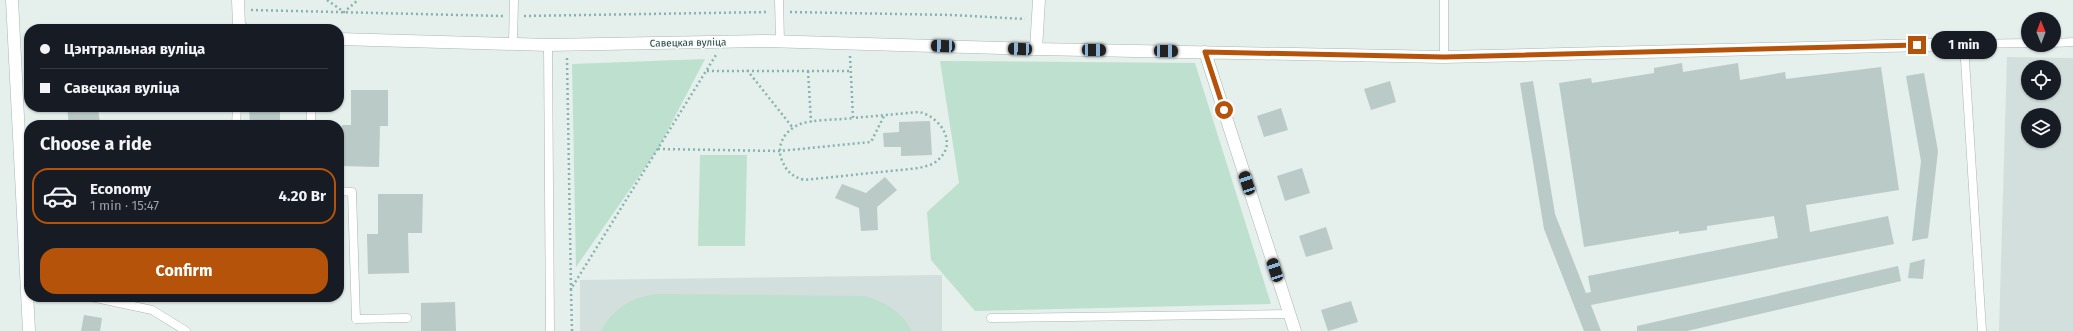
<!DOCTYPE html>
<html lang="en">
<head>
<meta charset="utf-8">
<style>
  :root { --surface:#171b24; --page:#242831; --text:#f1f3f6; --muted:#9ea1a6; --line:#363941; --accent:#b45309 }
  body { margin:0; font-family:"Fira Sans",sans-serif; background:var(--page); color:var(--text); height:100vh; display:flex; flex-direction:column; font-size:15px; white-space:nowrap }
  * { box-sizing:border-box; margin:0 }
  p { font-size:13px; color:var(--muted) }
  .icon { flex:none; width:22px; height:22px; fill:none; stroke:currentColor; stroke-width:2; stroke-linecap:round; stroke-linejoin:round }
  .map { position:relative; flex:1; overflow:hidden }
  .details { position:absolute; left:24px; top:120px; width:320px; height:182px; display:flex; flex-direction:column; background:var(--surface); border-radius:16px; box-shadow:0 1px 3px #0004 }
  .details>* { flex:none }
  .banner { position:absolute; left:24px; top:24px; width:320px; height:88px; border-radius:16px; box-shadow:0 1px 3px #0004; display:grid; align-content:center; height:88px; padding:0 16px; background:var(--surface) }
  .needle { width:26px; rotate:359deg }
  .controls { position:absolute; left:2021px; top:12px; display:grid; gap:8px }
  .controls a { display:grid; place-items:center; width:40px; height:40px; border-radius:50%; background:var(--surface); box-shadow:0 1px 3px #0004; font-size:20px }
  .end { position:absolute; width:18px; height:18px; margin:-9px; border:5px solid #b45309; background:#fff; box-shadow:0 0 0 2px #fff }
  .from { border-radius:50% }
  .bubble { position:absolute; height:28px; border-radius:14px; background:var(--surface); box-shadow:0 1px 3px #0004; font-size:13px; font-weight:700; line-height:28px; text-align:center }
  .car { position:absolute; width:12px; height:24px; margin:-12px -6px; border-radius:5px; box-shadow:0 0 3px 1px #0007; background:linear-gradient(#222 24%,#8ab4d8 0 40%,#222 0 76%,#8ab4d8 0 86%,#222 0) }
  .banner b { display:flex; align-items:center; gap:14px; height:38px; font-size:15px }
  .banner b+b { border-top:1px solid var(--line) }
  .banner i { width:10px; height:10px; background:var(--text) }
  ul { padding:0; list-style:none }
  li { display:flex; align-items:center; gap:12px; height:56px; margin:0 8px 6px; padding:0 8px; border:2px solid var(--line); border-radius:16px }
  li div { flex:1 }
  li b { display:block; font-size:15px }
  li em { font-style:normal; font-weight:700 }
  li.on { border-color:var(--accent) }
  li>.icon { width:36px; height:36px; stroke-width:1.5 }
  h2 { padding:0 16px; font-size:18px; line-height:48px }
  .cta { display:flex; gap:8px; margin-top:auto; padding:8px 16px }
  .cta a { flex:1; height:46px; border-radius:16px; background:var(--accent); color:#fff; font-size:16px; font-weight:700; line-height:46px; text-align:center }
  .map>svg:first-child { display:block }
</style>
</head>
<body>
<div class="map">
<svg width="2073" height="331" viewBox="0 0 2073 331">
  <rect width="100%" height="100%" fill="#e5efec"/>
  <!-- built -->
  <path fill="#d3dfdc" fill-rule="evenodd" d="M2007 57 2073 58V331H1999ZM2028 67H2054V93H2028ZM2028 115H2054V141H2028Z
    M942 275V331H580V280Z"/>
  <!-- green -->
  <path fill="#bee0ce" d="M705 59 658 149 576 267 572 64Z
    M940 61 1195 63 1271 304 975 311 931 260 927 212 959 183Z
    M700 155H747L745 246H698Z
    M659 294 865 296C886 302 902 312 912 331H601C613 308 633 296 659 294Z"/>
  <!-- building -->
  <path fill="#bacac6" d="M1682 63 1683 72 1738 63 1740 80 1785 72 1786 79 1881 67 1899 190 1806 205 1810 232 1888 216 1894 244 1591 305 1601 331H1584L1544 229 1520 83 1533 81 1555 214 1586 293 1591 292 1588 276 1778 238 1774 216 1707 226V230L1679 234V231L1584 247 1559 83 1591 78 1592 83 1654 73V68Z
    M1924 73 1938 151 1928 238 1912 241 1921 161 1906 76Z
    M1390 81 1396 102 1371 110 1364 89Z
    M351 90H388V126H380L379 167 341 166 342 125H351Z
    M67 107H98L100 124 69 125Z
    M249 107H280V125H250Z
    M1281 108 1288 130 1264 137 1257 116Z
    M930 121 932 155 901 156V147H884L883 133 899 132V122Z
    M1302 168 1310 193 1285 201 1277 176Z
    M885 177 897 190 877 207 878 230 861 231 859 208 835 198 842 184 866 193Z
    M378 194H423L422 233H408L409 273 368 274 367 234H378Z
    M1326 227 1333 249 1306 257 1299 236Z
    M1925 259 1923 279 1908 278 1910 263Z
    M1898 266 1901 281 1687 331H1637V326Z
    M1351 301 1358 322 1328 331 1321 310Z
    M455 302 456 331H421V303Z
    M84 315 102 318 100 331H81Z"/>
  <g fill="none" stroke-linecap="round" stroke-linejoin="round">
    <defs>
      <path id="lane" d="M779 0 780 41
        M1444 0V57
        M2054 43 2073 42
        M513 44 514 0
        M548 45 550 331
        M311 107V125
        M236 125 237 107
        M339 191 352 192 356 319 407 318
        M91 297 152 310 186 331
        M991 318 1289 314
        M1982 331 1964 44 2028 43"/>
      <path id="street" d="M238 0 239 26 243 29
        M339 39 548 45 766 41 1036 49 1039 0
        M1036 49 1444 57 1964 44
        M1205 52 1295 331"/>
      <path id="secondary" d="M12 0 29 331"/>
    </defs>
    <!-- lane casing -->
    <use href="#lane" stroke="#a7b8b5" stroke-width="9"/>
    <!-- street casing -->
    <use href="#street" stroke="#a7b8b5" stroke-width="13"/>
    <!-- secondary casing -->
    <use href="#secondary" stroke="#a3bbb7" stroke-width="13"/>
    <!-- path -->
    <path stroke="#85b3ae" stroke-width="2.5" stroke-dasharray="2 3" stroke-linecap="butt" d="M327 0 344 12 358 0
      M251 10 503 16
      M790 12 952 15 1025 19
      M524 16 769 12
      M850 56 853 118 919 112C939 116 958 142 939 159 934 165 926 166 919 168L804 180C791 176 786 171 781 158 777 144 785 131 798 125 810 119 839 120 853 118
      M567 58 571 289
      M747 70 793 128
      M707 71H851
      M808 71 811 122
      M658 149 779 151 871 142 884 116
      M572 331 571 289 716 55"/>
    <!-- lane -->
    <use href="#lane" stroke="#fff" stroke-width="8"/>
    <!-- street -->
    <use href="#street" stroke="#fff" stroke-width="12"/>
    <!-- secondary -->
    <use href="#secondary" stroke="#fff" stroke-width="12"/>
  </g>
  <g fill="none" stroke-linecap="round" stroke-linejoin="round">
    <!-- route -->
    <path stroke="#b45309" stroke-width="5" d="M1224 110 1205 52 1444 57 1917 45"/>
  </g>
  <g text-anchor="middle" stroke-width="3" stroke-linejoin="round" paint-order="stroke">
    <!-- street labels -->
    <g font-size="10" fill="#23423f" stroke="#f6fbf9">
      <text transform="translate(688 42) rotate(-1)" y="4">Савецкая вуліца</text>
    </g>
  </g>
</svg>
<div class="controls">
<a><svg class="needle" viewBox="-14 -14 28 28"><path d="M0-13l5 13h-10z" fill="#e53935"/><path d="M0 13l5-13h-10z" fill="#9ea1a6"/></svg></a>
<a><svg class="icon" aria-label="locate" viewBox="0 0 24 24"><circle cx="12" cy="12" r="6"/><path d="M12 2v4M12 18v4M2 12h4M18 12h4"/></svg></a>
<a><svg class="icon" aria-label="layers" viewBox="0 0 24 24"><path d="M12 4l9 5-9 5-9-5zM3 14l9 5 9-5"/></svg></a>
</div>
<i class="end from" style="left:1224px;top:110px"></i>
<i class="end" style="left:1917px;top:45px"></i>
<div class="bubble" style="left:1931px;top:31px;width:66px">1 min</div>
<i class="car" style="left:943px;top:46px;rotate:272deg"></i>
<i class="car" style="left:1020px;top:49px;rotate:272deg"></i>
<i class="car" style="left:1094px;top:50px;rotate:91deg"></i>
<i class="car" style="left:1166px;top:51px;rotate:91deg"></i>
<i class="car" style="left:1247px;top:183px;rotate:342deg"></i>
<i class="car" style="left:1275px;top:270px;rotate:342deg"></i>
<div class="banner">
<b><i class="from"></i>Цэнтральная вуліца</b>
<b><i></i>Савецкая вуліца</b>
</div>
<section class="details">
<h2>Choose a ride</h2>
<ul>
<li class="on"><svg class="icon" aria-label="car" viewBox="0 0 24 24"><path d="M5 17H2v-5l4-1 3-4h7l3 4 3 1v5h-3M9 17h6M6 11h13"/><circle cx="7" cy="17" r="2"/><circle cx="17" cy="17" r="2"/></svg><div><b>Economy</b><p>1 min · 15:47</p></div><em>4.20 Br</em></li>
</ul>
<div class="cta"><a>Confirm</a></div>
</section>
</div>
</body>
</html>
